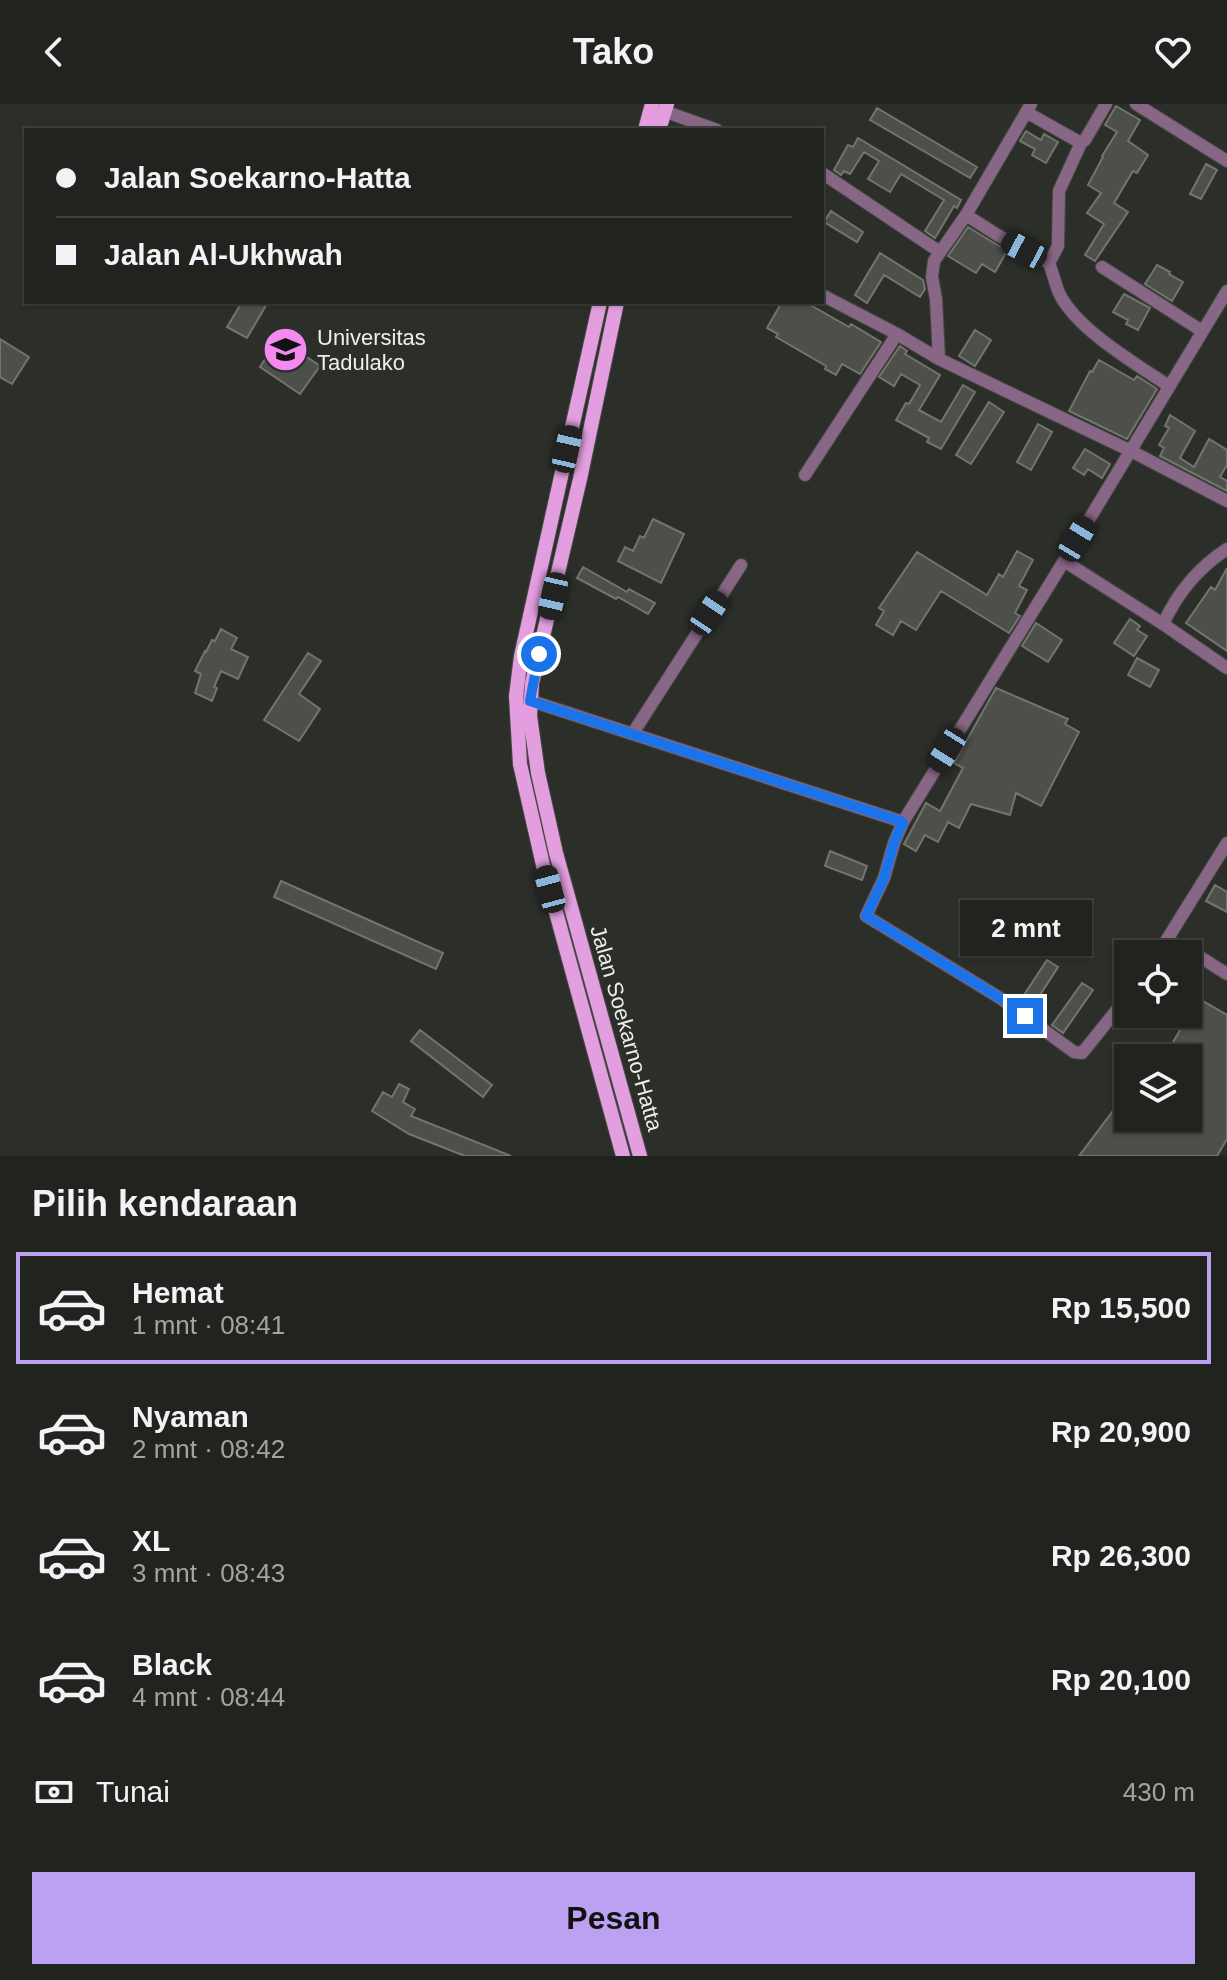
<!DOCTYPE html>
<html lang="id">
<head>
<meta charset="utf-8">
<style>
  :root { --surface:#21231f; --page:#2d2f2c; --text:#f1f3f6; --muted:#a2a4a4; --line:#3e403d; --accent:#bca0f2 }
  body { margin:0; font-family:Arial,sans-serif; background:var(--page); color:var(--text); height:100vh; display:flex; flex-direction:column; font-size:30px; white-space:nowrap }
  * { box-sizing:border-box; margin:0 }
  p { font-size:26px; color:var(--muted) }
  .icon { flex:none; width:44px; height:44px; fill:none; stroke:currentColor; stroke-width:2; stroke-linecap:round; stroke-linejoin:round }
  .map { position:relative; height:1052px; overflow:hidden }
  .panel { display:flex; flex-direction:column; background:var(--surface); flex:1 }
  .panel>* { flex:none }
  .banner { position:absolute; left:24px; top:24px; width:800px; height:176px; border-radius:0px; box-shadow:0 2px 6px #0004,0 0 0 2px var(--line); display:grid; align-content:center; height:176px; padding:0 32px; background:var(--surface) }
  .buttons { position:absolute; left:1114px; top:836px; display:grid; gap:16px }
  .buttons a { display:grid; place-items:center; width:88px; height:88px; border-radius:0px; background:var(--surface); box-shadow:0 2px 6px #0004,0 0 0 2px var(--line); font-size:40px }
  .end { position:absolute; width:36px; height:36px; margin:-18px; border:10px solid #1a73e8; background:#fff; box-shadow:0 0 0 4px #fff }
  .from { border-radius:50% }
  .bubble { position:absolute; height:56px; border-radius:0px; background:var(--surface); box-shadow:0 2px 6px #0004,0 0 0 2px var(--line); font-size:26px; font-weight:700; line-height:56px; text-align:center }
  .car { position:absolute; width:24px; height:48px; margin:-24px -12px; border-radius:10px; box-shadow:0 0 6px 2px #0007; background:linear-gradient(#222 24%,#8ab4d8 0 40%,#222 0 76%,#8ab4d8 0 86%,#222 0) }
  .banner b { display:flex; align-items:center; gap:28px; height:76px; font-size:30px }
  .banner b+b { border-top:2px solid var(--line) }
  .banner i { width:20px; height:20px; background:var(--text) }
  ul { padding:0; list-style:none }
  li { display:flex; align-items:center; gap:24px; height:112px; margin:0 16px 12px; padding:0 16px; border:4px solid transparent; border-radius:0px }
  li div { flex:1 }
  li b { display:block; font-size:30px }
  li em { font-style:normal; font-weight:700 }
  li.selected { border-color:var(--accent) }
  li>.icon { width:72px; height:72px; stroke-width:1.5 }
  h2 { padding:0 32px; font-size:36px; line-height:96px }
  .pay { display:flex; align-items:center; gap:20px; height:88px; padding:0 32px; font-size:30px }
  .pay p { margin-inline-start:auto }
  .action { display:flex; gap:16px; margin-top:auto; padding:16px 32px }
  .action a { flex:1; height:92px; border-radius:0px; background:var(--accent); color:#111; font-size:32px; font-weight:700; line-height:92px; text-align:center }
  header { display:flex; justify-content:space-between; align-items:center; height:104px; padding:0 32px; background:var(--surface); font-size:36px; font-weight:700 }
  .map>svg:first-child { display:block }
</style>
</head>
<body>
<header><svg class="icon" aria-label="back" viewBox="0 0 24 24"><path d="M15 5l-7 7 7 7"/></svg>Tako<svg class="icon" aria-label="heart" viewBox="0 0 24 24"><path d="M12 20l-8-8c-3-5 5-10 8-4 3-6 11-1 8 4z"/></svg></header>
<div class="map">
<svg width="1227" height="1052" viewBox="0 0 1227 1052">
  <rect width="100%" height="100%" fill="#2c2f29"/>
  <!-- building -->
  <path fill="#4d504a" stroke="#72756e" stroke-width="2" d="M1116 2 1140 16 1128 37 1148 51 1137 69 1133 67 1114 99 1128 108 1095 157 1085 151 1104 120 1087 109 1101 89 1088 81 1103 53 1102 52 1117 28 1105 21Z
    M877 4 977 63 970 74 870 16Z
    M1026 27 1041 36 1044 30 1058 38 1046 59 1032 51 1035 45 1020 37Z
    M858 34 961 96 957 104 954 102 935 134 925 127 944 96 901 70 890 88 868 75 879 57 864 48 850 70 844 67 841 71 834 66 848 41 853 43Z
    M1206 60 1217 66 1201 95 1190 90Z
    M831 107 863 128 857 138 824 118Z
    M968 123 1007 147 995 168 982 160 976 169 948 152Z
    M880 149 923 176 925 185 920 193 884 171 867 199 855 191Z
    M1157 161 1170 168 1169 170 1183 178 1172 197 1145 180Z
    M1124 190 1150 204 1138 226 1126 220 1128 216 1113 208Z
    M242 198H268L247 234 227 223Z
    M782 198H805L849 223 851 220 881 238 860 270 842 260 836 271 825 265 826 262 776 233 778 230 767 224Z
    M975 226 991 236 975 262 959 252Z
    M279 234 320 262 300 290 260 263Z
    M0 235 29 253 12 280 0 273Z
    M900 242 907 247 905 250 940 271 919 306 941 318 963 281 975 288 941 345 927 338 929 334 896 316 906 299 909 300 920 281 901 270 894 282 879 273Z
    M1099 256 1134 276 1137 272 1157 285 1127 335 1069 307 1090 267 1092 268Z
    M989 298 1004 308 971 360 956 351Z
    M1170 311 1195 327 1180 354 1194 363 1209 335 1227 346V361L1220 373 1227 377V387L1160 352 1164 344 1159 341 1169 324 1165 322Z
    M1038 320 1052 328 1031 366 1017 358Z
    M1085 345 1110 360 1102 374 1088 365 1084 371 1073 364Z
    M653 415 684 430 661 479 618 457 625 443 633 447 640 432 644 434Z
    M1017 447 1033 456 1019 482 1027 486 1015 509 1020 512 1009 529 941 487 916 526 901 517 893 531 876 521 884 507 879 504 917 448 987 491 999 470 1003 473Z
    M583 463 627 488 629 485 655 499 648 510 618 493 616 495 577 474Z
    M1227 464V547L1186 519 1211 483 1215 486Z
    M1130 515 1140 522 1137 526 1147 532 1134 552 1114 539Z
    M1036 519 1062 536 1048 558 1022 542Z
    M221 525 237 534 231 545 248 553 238 575 221 567 214 583 217 584 212 597 195 589 201 570 195 567 205 547 206 548 212 536 215 537Z
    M308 549 321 557 299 590 320 605 299 637 264 616Z
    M1137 554 1159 566 1150 583 1128 571Z
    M996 584 1068 615 1065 620 1079 628 1041 702 1016 689 1010 711 971 700 959 724 948 718 938 738 925 731 916 747 904 740 926 699 940 707 963 664 954 659Z
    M830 747 867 762 862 776 825 762Z
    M281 777 443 849 436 865 274 793Z
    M1215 781 1227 788V808L1206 797Z
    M1014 801 1023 806 1019 813 1024 816 1016 829 1030 837 1024 847 993 827 999 818 1003 820Z
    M1047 856 1058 863 1031 905 1020 897Z
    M1082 879 1093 886 1063 929 1052 921Z
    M1188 883 1199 889 1196 893 1227 911V1035L1217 1052H1079L1128 987V1014H1165L1188 1028V954H1143L1149 943 1165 952 1194 902 1192 900 1188 906Z
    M420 926 492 981 483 993 411 937Z
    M399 980 409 985 403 998 415 1005 411 1012 511 1052H465L409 1030 372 1007 383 988 392 993Z"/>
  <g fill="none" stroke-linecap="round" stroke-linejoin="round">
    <defs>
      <path id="minor" d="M1136 0 1227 57
        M658 5 717 26
        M1026 8 1081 39
        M822 69 940 148
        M966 111 999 132 1049 159C1053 169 1055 179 1059 189 1076 225 1136 260 1169 282
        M1049 159 1058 142 1059 87 1081 39 1085 36 1106 0
        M1102 163 1202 227
        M822 191 897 230 939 255 1131 347 1227 397
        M939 255 936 195 932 173 934 157 966 111 1031 0
        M805 371 897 230
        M1064 457 1163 520 1227 564
        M1163 520C1177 490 1199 463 1227 445
        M516 592 903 718 1064 457 1227 187
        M633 629 741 461
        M903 718 894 739 884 774 866 812 1000 894 1074 948 1082 949 1087 943 1128 892
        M1158 850 1227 739
        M1158 850 1194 849 1227 870"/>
      <path id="major" d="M645 26 652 0
        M659 26 667 0
        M600 198 521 552 516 592 520 660 543 761 623 1052
        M617 198 580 375 532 579 530 612 538 669 556 749 640 1052"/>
    </defs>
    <!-- minor casing -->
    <use href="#minor" stroke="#474a44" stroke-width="14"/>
    <!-- major casing -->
    <use href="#major" stroke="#474a44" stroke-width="16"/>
    <!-- minor -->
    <use href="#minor" stroke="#886786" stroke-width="12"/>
    <!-- major -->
    <use href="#major" stroke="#e29edf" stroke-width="14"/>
  </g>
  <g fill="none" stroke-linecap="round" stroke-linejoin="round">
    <!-- route -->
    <path stroke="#1a73e8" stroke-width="10" d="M539 550 530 597 903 718 894 739 884 774 866 812 1000 894 1025 912"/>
  </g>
  <!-- icons -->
  <defs>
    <symbol id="university-disc" viewBox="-11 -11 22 22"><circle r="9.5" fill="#f489f0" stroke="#2c2f29"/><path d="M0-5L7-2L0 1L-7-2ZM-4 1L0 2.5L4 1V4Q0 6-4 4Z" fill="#111"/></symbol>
  </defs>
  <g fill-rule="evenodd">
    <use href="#university-disc" x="260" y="220" width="51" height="51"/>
  </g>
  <g text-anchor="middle" stroke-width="8" stroke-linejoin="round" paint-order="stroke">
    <!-- poi labels -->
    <g font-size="22" fill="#eceeea" stroke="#2c2f29" text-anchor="start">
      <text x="317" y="241">Universitas<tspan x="317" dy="25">Tadulako</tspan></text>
    </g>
    <!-- street labels -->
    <g font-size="22" fill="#eceeea" stroke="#2c2f29">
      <text transform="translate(627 924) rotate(74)" y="8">Jalan Soekarno-Hatta</text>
    </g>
  </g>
</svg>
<div class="buttons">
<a><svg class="icon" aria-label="locate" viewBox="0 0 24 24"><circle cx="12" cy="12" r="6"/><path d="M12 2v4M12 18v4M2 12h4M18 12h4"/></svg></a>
<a><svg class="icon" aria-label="layers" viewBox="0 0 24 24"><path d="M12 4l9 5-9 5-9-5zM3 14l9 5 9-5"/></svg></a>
</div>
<i class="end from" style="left:539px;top:550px"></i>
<i class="end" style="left:1025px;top:912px"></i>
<div class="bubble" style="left:960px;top:796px;width:132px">2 mnt</div>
<i class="car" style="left:1024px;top:146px;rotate:298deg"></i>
<i class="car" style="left:567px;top:345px;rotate:13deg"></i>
<i class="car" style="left:1077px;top:435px;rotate:31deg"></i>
<i class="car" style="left:553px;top:492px;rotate:193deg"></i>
<i class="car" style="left:709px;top:509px;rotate:34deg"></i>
<i class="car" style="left:947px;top:646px;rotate:212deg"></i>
<i class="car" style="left:550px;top:785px;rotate:345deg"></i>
<div class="banner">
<b><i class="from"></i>Jalan Soekarno-Hatta</b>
<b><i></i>Jalan Al-Ukhwah</b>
</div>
</div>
<section class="panel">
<h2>Pilih kendaraan</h2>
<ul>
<li class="selected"><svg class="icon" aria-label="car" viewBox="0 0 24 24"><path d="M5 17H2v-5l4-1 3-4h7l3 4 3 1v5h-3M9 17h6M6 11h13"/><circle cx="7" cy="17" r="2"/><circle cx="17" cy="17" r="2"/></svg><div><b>Hemat</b><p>1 mnt · 08:41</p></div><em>Rp 15,500</em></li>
<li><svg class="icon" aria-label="car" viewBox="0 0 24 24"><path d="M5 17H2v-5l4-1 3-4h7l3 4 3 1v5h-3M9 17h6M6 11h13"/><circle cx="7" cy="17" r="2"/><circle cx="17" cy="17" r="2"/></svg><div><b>Nyaman</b><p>2 mnt · 08:42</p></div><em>Rp 20,900</em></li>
<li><svg class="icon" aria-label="car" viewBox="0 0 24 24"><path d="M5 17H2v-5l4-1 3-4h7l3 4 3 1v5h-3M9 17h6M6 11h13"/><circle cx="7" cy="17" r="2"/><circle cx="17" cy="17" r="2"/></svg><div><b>XL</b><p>3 mnt · 08:43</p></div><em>Rp 26,300</em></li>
<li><svg class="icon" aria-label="car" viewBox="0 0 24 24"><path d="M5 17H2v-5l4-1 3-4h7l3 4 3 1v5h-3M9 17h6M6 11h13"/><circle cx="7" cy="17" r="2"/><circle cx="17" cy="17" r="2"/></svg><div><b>Black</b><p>4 mnt · 08:44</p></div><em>Rp 20,100</em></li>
</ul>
<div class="pay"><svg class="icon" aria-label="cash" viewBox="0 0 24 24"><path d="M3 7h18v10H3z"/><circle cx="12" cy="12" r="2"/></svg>Tunai<p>430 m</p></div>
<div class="action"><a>Pesan</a></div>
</section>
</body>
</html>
